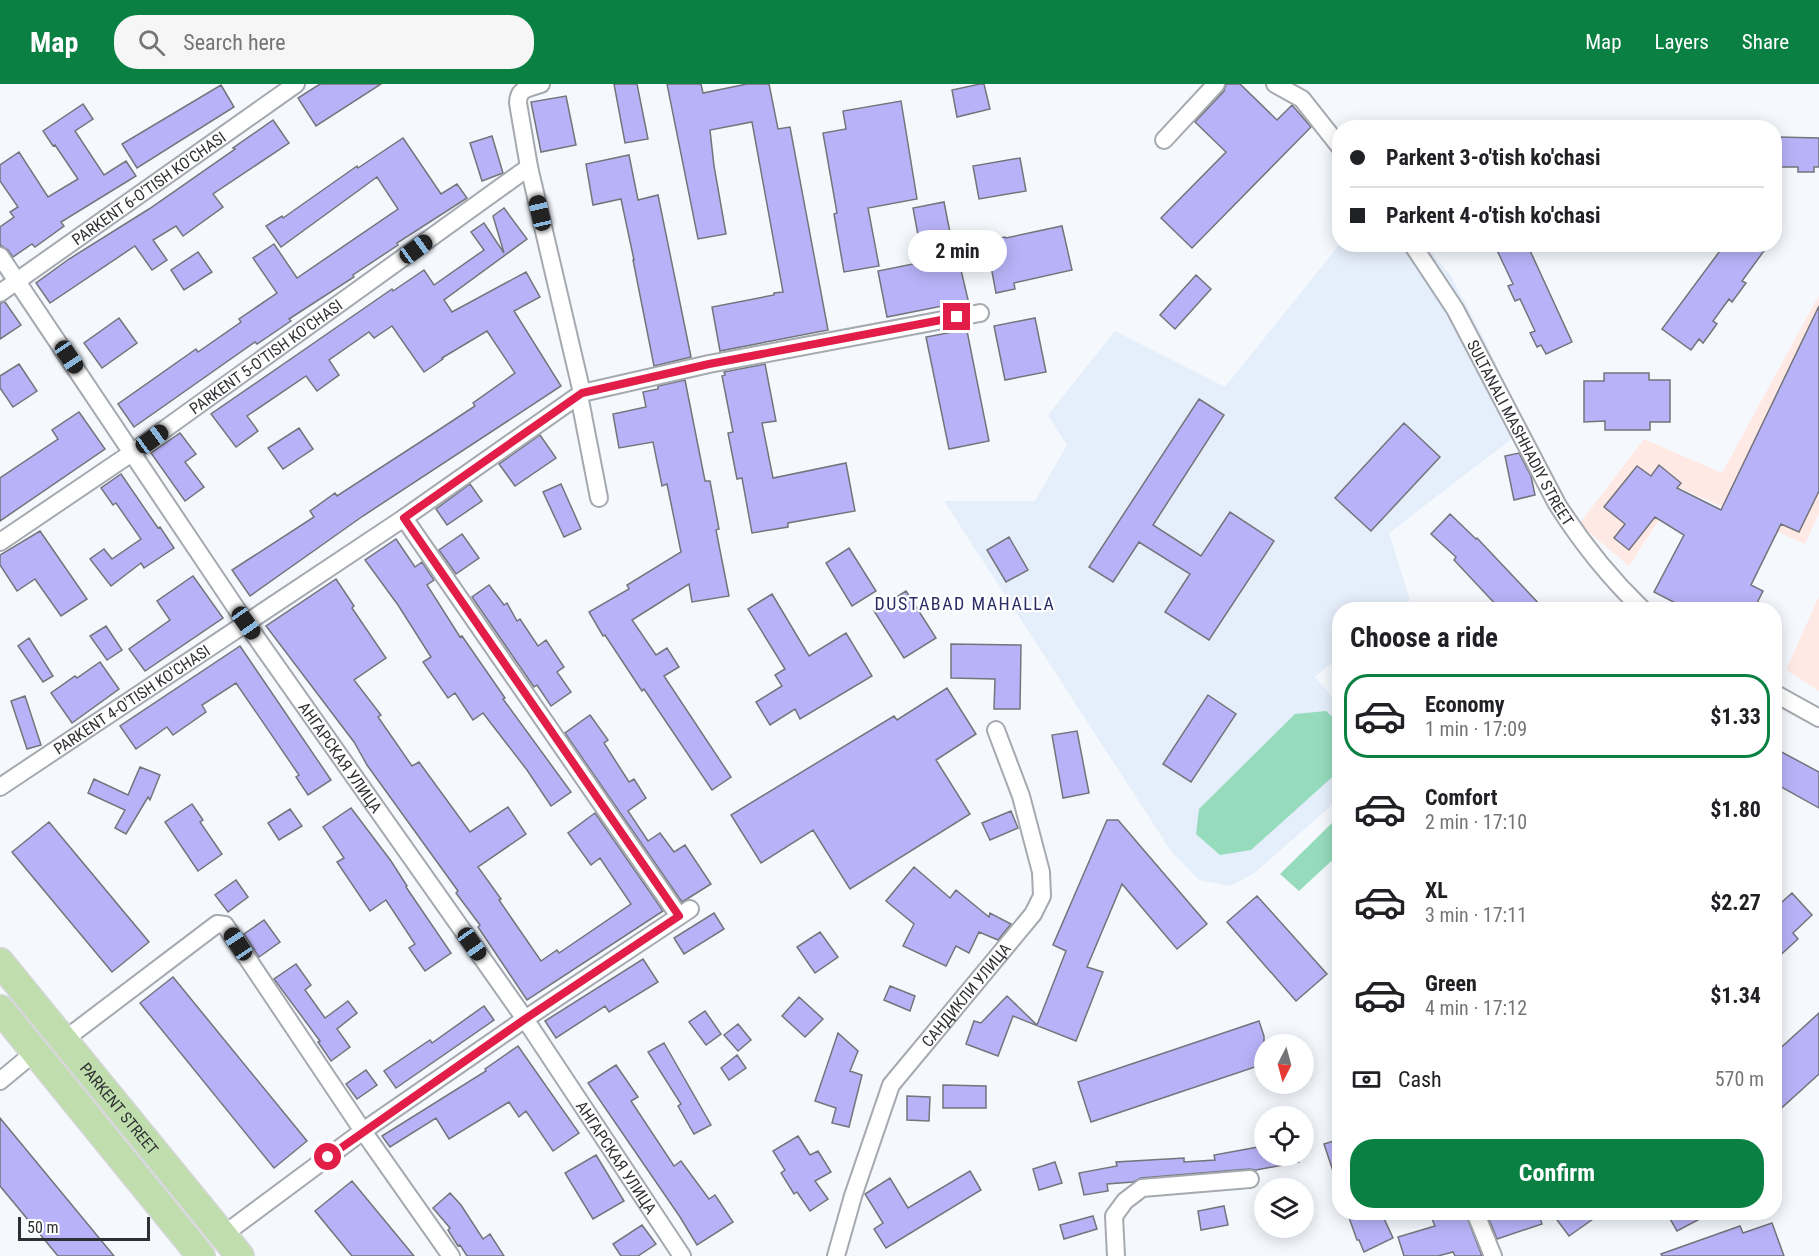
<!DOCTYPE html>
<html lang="en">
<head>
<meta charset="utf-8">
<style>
  :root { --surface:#fff; --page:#f6f6f6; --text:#202124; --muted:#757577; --line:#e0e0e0; --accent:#0b8043 }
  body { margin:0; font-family:"Roboto Condensed",sans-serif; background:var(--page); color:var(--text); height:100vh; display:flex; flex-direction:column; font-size:22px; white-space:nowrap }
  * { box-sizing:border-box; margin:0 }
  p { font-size:20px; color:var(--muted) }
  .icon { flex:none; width:33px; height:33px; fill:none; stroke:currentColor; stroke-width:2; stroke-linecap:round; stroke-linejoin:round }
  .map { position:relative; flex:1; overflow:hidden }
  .sheet { position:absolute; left:1332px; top:518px; width:450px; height:618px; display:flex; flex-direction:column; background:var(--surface); border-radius:24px; box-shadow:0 3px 15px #0003 }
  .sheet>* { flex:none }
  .top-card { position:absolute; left:1332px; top:36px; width:450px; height:132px; border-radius:24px; box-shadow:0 3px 15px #0003; display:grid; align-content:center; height:132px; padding:0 18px; background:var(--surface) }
  .needle { width:39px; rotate:186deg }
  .fabs { position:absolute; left:1254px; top:950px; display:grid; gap:12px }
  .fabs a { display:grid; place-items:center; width:60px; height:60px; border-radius:50%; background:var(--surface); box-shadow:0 3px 15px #0003; font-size:30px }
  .scale { position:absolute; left:18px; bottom:15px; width:132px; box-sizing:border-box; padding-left:6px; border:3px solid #2e3033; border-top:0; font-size:16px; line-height:21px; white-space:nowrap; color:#2e3033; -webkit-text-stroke:4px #fff; paint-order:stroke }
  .end { position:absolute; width:27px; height:27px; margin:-14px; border:8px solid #e11d48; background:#fff; box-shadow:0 0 0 3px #fff }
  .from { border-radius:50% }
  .bubble { position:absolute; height:42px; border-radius:21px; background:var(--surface); box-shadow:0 3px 15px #0003; font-size:20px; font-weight:700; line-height:42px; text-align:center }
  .car { position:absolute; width:18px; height:36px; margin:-18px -9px; border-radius:8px; box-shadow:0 0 4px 2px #0007; background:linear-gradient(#222 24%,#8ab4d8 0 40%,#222 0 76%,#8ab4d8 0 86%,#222 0) }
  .top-card b { display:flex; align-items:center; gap:21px; height:57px; font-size:22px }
  .top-card b+b { border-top:2px solid var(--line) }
  .top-card i { width:15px; height:15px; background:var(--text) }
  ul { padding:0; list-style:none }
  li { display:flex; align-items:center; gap:18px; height:84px; margin:0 12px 9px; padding:0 6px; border:3px solid transparent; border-radius:24px }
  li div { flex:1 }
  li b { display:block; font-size:22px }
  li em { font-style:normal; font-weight:700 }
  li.selected { border-color:var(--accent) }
  li>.icon { width:54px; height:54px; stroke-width:1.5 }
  h2 { padding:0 18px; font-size:27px; line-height:72px }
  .pay { display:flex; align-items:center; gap:15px; height:66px; padding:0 18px; font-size:22px }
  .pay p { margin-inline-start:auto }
  .cta { display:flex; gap:12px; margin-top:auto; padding:12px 18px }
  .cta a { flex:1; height:69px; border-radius:24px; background:var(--accent); color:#fff; font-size:24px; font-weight:700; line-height:69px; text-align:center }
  header { display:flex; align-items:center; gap:36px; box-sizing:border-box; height:84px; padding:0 30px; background:var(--accent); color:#fff }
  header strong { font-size:28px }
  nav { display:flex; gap:33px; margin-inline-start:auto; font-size:21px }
  .search { width:420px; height:54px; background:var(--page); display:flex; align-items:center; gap:15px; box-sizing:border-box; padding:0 21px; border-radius:24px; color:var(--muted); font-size:22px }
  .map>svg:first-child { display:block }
</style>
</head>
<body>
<header>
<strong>Map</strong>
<div class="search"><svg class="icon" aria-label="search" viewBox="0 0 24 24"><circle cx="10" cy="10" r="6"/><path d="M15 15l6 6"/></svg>Search here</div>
<nav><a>Map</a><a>Layers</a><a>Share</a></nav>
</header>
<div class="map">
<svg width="1819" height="1172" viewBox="0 0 1819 1172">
  <rect width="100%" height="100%" fill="#f5f9fe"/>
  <!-- built -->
  <path fill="#e5eefb" d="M1340 160 1425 161 1451 192 1483 253 1526 344 1389 449 1410 516 1399 525H1340L1339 573 1315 593 1339 621V715L1253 790 1230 802 1199 796 1171 767 944 417H1035L1067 361 1048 331 1115 247 1225 303Z"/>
  <!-- industrial -->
  <path fill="#ffe9e5" d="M1819 211V429L1805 460 1680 404 1629 482 1579 440 1644 355 1722 389Z
    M1819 512V607L1786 586Z"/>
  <!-- green -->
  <path fill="#96dcbc" d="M1326 627 1339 639V687L1251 766 1220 771 1196 750 1199 725 1295 630Z
    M1336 735 1339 739V770L1299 807 1280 790Z"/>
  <!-- building -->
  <path fill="#b8b3f8" stroke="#74747b" stroke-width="1.5" d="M320 0H381L316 42 298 14Z
    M614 0H637L648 55 625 59Z
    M667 0H701L703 9 747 0H769L778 45 790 43 828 246 720 267 712 223 774 211V209L783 208 752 38 710 46 714 82 726 150 698 155Z
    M980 0H984L990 25 957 33 952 6Z
    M1226 0H1240L1277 36 1292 21 1311 43 1192 164 1161 134 1226 68 1195 38 1224 7Z
    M221 1 234 23 137 84 122 60Z
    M566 12 576 61 541 68 531 18Z
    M901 17 917 115 868 124 879 182 844 188 834 130 837 129 823 49 846 45 843 27Z
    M83 20 93 35 75 47 104 91 126 77 136 92 61 138 64 142 35 163 32 160 13 173 8 166 0 161V143L14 133 10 128 18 123 0 97V81L19 68 48 113 78 95 55 61 53 62 43 47Z
    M273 36 289 59 213 110 223 123 183 152 176 142 153 156 167 176 152 186 135 162 50 219 36 199 69 175 149 125 235 65 233 64Z
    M492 52 503 89 482 97 470 59Z
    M1774 53 1819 54V83H1814V88H1798V83H1774Z
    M403 54 441 110 457 100 467 114 397 159 398 161 353 191 354 193 289 235 291 237 257 260 255 258 134 343 118 320 196 265 198 268 241 238 239 235 277 209 253 174 274 160 297 194 398 125 377 93 281 163 266 142 282 132 283 134 357 82 358 84Z
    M629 71 638 116 658 111 691 273 654 282 633 176H634L621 115 593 121 586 80Z
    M1020 74 1026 107 979 115 973 82Z
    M944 118 954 169H957L969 220 948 224 947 221 887 233 878 187 923 178 913 124Z
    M504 124 527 155 444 216 452 228 526 188 540 213 514 227 561 302 363 432 250 512 232 486 314 433 310 427 335 409 337 412 431 351 475 322 473 319 515 289 487 247 442 274 443 275 424 288 392 242 374 254 369 248 329 276 339 291 317 307 306 292 247 332 258 347 236 363 211 330 392 205 393 207 424 186 434 201 484 166 471 148 484 139 504 169 493 132Z
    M1062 142 1072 186 1014 199 1015 205 996 209 986 156 1005 153 1006 154Z
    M1494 160H1527L1572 258 1546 270 1541 261 1537 263 1530 249 1535 247 1520 215 1515 217 1508 202 1513 200Z
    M1725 160H1769L1742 197 1746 199 1732 218 1729 215 1713 237 1717 240 1703 259 1699 255 1691 266 1662 245Z
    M198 168 212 188 184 206 171 186Z
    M1196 191 1211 205 1175 245 1160 231Z
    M5 218 21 241 0 255V219Z
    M1819 222V407L1799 448 1781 440 1751 501 1763 507 1754 525H1687L1654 508 1684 451 1655 433 1629 466 1614 454 1625 440 1604 423 1637 382 1651 392 1659 381 1681 399 1677 404 1721 426Z
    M119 234 137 259 102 284 84 259Z
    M1035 234 1046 288 1005 296 994 242Z
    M966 242 989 357 949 365 926 253 953 248 952 245Z
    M19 280 37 307 13 323 0 304V292Z
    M765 280 776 337 762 339 773 394 846 379 855 427 788 439V443L752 449 742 394 737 395 728 349 733 348 722 292 725 291 724 288Z
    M1604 289H1649V296H1670V338H1650V346H1605V337L1584 338V297H1604Z
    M685 296 705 397H710L719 445 716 446 729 512 692 518 689 500 632 536 656 571 667 564 679 583 664 592 731 693 712 706 644 605 642 607 605 551 603 552 589 528 629 505 627 501 681 468 667 400 662 402 653 358 619 364 613 330 646 323 643 308 658 305V302Z
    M1199 315 1224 331 1153 441 1201 472 1230 428 1274 457 1209 556 1165 528 1190 490 1139 458 1113 498 1089 483Z
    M79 328 105 365 0 437V394L58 355 52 346Z
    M1404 339 1440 373 1371 447 1335 414Z
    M299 344 313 365 283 385 268 364Z
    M180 349 196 370 185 378 204 403 185 417 151 369Z
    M540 351 556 374 515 402 499 380Z
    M1519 369 1531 392 1535 411 1514 416 1505 372Z
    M121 390 158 444 160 443 174 464 144 484 141 479 111 502 90 475 104 465 112 475 141 455 116 419 113 421 101 404Z
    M470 400 482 417 447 441 436 425Z
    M561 400 581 445 564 453 543 408Z
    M1450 430 1476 455 1477 454 1544 525H1500L1454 476 1456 473 1431 450Z
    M40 447 87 515 61 532 35 495 17 507 0 481V471Z
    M462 450 479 474 456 490 439 466Z
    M1009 453 1028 486 1006 498 987 466Z
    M396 455 415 483 422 478 434 496 427 501 460 553 462 552 505 614 503 615 571 708 551 722 527 686 483 629 473 636 455 609 448 614 423 578 431 573 398 521 365 476Z
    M849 464 876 507 852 522 826 479Z
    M193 492 223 534 145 587 129 565 170 536 157 517Z
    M336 495 354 522 352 524 386 574 354 596 381 631 378 633 412 682 419 678 470 748 508 723 526 750 478 783 501 815 499 816 541 877 557 866 559 869 631 820 600 774 591 781 568 749 595 729 663 827 527 916 478 843 480 841 456 809 458 807 367 681 354 658 266 542Z
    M489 501 504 521 507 519 517 537 520 535 538 562 546 556 564 583 557 588 571 608 551 622 537 601 534 603 472 513Z
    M906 507 936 554 904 574 874 527Z
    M772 510 809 572 846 549 872 592 800 635 795 625 770 641 756 618 782 602 775 591 785 585 748 525Z
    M106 542 122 566 107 576 90 552Z
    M29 554 53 592 43 598 18 562Z
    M951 560 1021 561 1020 625H994L995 595 951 594Z
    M240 562 331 696 308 711 296 693 299 691 236 599 202 621 206 628 173 651 167 643 136 665 120 642Z
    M100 578 119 605 72 639 51 609 75 592 77 594Z
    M947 604 976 650 936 676 970 730 850 805 813 746 761 779 731 731 894 632 897 636Z
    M1208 611 1236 630 1191 698 1163 680Z
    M25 612 41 661 27 665 11 617Z
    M590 631 608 656 604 659 629 698 634 695 646 714 628 727 648 757 660 749 674 768 685 761 711 800 687 815 682 818 565 649Z
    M1077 647 1089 709 1063 714 1052 651Z
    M1774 664 1819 688V724L1774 699Z
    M140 683 160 691 150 716 148 713 126 750 115 744 125 726 88 709 94 695 128 711Z
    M192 720 203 736 200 738 222 770 198 787 165 738Z
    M351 724 391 777 407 802 406 803 451 869 425 887 409 864 415 860 386 816 370 827 337 778 344 774 323 743Z
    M290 725 302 742 279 756 268 739Z
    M1011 727 1018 744 990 756 982 739Z
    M1107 736H1118L1207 840 1177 865 1122 800 1087 883 1103 888 1076 957 1013 932 998 972 966 960 974 937 981 939 1007 912 1037 941 1066 867 1053 861Z
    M49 738 149 858 112 888 12 768Z
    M914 783 950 814 956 806 989 833 990 829 1011 840 998 856 979 848 969 869 956 862 946 882 903 862 914 840 886 817Z
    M236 796 248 813 228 828 215 811Z
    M1792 809 1812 831 1793 849 1798 855 1774 877V825Z
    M1257 812 1327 890 1296 917 1227 838Z
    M714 829 724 845 684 870 674 854Z
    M264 836 280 858 259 873 244 850Z
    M820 848 838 873 815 889 797 863Z
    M643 875 658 898 609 928 605 922 556 954 545 937Z
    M296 880 311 901 305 906 325 934 348 917 357 929 337 945 350 963 331 977 318 958 320 957 274 895Z
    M173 893 307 1057 274 1084 140 919Z
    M890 902 915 912 910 927 884 916Z
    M799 913 823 935 805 953 782 932Z
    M484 922 494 936 396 1004 384 987 430 956 432 959Z
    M705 927 721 950 706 961 689 938Z
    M1819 929V990L1774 1031V970Z
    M1259 937 1264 952V980L1091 1038 1078 998Z
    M738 940 751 956 738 967 724 951Z
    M838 949 858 967 850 987 862 991 849 1043 832 1039 836 1024 815 1017Z
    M664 959 711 1041 694 1050 678 1022 681 1020 648 968Z
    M518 962 579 1049 553 1067 526 1027 519 1033 509 1018 449 1055 436 1034 390 1063 382 1052 486 987 485 985Z
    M737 971 746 984 729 996 721 984Z
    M616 981 638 1013 631 1017 674 1082 681 1077 709 1115 715 1111 733 1138 697 1161 680 1133 588 999Z
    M366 986 377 1001 357 1015 346 1000Z
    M943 1001 986 1002V1024H943Z
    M907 1012 930 1013 929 1037 907 1036Z
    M0 1034 114 1172H58L0 1102Z
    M798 1052 810 1071 818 1067 831 1088 815 1097 828 1115 810 1127 797 1108 794 1110 781 1089 785 1086 773 1067Z
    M1340 1055V1098L1337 1099 1324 1060Z
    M1264 1062V1071H1298L1299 1078 1256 1086 1249 1085 1141 1094 1133 1098 1107 1100 1108 1107 1084 1111 1079 1089 1117 1082 1116 1078 1184 1074V1078L1215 1076 1214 1071Z
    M596 1071 624 1117 593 1135 565 1089Z
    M1055 1078 1062 1099 1039 1106 1033 1085Z
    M970 1087 981 1106 886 1164 874 1145 883 1139 865 1110 890 1094 908 1124Z
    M352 1097 414 1172H352L315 1127Z
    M450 1109 461 1121 483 1155 490 1150 504 1172H467L460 1161 458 1162 448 1146 450 1144 433 1124Z
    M1224 1122 1228 1141 1201 1146 1198 1127Z
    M1347 1128H1381L1393 1154 1364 1168 1359 1156H1357Z
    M1429 1128H1465L1482 1172H1455L1453 1168 1438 1172H1404L1398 1153 1435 1142Z
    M1486 1128H1538L1542 1140 1497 1155Z
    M1551 1128H1603L1569 1152Z
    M1666 1128H1713L1677 1147Z
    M1093 1132 1097 1145 1064 1155 1060 1141Z
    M1772 1139 1784 1172H1662L1661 1170 1740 1142 1743 1149Z
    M642 1141 656 1160 638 1172H621L613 1160Z"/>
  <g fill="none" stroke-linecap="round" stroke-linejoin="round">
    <defs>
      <g id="street">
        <path d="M541 0C529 4 518 4 518 19L529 83 582 309"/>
        <path d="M1275 0 1302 15 1340 63"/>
        <path d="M1164 56 1216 0"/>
        <path id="s1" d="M1412 160 1455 225 1557 420C1581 458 1609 493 1642 525"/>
        <path id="s2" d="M0 172 246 539 525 935 682 1172"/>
        <path id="s3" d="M0 209 296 0"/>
        <path d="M579 311 599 414"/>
        <path d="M404 434 679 832"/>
        <path id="s4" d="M0 458 133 368 529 83"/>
        <path d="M1774 609 1819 634"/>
        <path id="s5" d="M0 703 404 434 582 309 709 280 980 229"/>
        <path d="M64 956 217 840 225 841 363 1047 451 1172"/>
        <path d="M0 997 35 968"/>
        <path d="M1475 1128 1493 1172"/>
        <path d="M223 1151 363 1047 525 935 690 825"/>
        <path id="s6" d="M836 1172 853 1112 891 1001 1033 830 1042 812 1041 788 1021 712 996 646"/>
        <path d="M1116 1172 1114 1132 1125 1117 1142 1104 1250 1095"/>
      </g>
      <g id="primary">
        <path id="s7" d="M0 878 240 1172"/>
        <path d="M0 925 201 1172"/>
      </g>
    </defs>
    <!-- street casing -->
    <use href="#street" stroke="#a6aab0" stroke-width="20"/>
    <!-- primary casing -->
    <use href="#primary" stroke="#d5d6d6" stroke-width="30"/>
    <!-- street -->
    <use href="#street" stroke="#fff" stroke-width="16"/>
    <!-- primary -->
    <use href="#primary" stroke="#bfddad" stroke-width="27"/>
  </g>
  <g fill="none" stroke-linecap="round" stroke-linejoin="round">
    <!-- route -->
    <path stroke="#e11d48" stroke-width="8" d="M328 1073 525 935 679 832 404 434 582 309 709 280 957 233"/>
  </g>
  <g text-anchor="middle" stroke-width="4.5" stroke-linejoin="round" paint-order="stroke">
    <!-- street labels -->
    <g font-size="16" fill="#2e3033" stroke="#fff">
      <text dy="6" stroke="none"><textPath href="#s3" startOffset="182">PARKENT 6-O'TISH KO'CHASI</textPath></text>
      <text dy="6" stroke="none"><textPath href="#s4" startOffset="324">PARKENT 5-O'TISH KO'CHASI</textPath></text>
      <text dy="6" stroke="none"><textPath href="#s1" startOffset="218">SULTANALI MASHHADIY STREET</textPath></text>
      <text dy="6" stroke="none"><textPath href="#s5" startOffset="158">PARKENT 4-O'TISH KO'CHASI</textPath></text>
      <text dy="6" stroke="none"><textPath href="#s2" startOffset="606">АНГАРСКАЯ УЛИЦА</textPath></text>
      <text dy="6" stroke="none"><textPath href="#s6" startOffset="297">САНДИКЛИ УЛИЦА</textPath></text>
      <text dy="6" stroke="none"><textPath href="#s7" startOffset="189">PARKENT STREET</textPath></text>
      <text dy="6" stroke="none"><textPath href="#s2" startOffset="1092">АНГАРСКАЯ УЛИЦА</textPath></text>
    </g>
    <!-- neighbourhood labels -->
    <g font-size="18" letter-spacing="1.5" fill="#2b2d67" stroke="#fff">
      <text x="965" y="526">DUSTABAD MAHALLA</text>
    </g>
  </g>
</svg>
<div class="fabs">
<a><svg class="needle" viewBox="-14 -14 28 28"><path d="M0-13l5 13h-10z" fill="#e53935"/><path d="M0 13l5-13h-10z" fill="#757577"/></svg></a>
<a><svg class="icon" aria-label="locate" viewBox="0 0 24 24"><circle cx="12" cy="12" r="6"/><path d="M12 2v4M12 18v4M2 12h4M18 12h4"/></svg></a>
<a><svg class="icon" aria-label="layers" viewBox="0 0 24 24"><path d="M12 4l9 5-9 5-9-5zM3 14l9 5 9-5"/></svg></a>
</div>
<div class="scale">50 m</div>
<i class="end from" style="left:328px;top:1073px"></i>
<i class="end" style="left:957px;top:233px"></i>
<div class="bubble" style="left:908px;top:146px;width:99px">2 min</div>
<i class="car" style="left:540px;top:129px;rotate:347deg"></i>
<i class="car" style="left:416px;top:165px;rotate:54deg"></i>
<i class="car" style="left:69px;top:273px;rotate:146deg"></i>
<i class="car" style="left:152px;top:355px;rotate:54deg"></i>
<i class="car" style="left:246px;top:539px;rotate:145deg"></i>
<i class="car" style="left:238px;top:860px;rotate:326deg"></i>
<i class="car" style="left:472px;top:860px;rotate:145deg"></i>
<div class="top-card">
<b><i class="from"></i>Parkent 3-o'tish ko'chasi</b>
<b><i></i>Parkent 4-o'tish ko'chasi</b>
</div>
<section class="sheet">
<h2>Choose a ride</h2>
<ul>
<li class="selected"><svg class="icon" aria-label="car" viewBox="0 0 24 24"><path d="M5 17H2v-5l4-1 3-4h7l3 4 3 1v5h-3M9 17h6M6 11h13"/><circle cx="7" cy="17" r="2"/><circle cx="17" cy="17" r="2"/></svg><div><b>Economy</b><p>1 min · 17:09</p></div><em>$1.33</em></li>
<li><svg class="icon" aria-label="car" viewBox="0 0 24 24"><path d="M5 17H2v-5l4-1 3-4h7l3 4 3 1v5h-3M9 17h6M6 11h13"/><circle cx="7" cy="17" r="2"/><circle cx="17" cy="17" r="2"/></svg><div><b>Comfort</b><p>2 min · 17:10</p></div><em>$1.80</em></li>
<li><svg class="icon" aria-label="car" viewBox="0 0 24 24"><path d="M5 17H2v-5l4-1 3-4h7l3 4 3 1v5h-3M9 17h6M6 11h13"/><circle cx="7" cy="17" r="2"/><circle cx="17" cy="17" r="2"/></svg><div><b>XL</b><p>3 min · 17:11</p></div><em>$2.27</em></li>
<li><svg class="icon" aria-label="car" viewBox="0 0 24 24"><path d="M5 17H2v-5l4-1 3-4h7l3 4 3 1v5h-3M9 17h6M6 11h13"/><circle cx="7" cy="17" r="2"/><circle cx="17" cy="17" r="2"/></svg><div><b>Green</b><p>4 min · 17:12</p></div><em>$1.34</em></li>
</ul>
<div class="pay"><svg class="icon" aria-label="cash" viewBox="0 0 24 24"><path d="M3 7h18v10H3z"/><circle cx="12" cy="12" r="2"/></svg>Cash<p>570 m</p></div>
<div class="cta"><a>Confirm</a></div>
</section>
</div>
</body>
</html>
